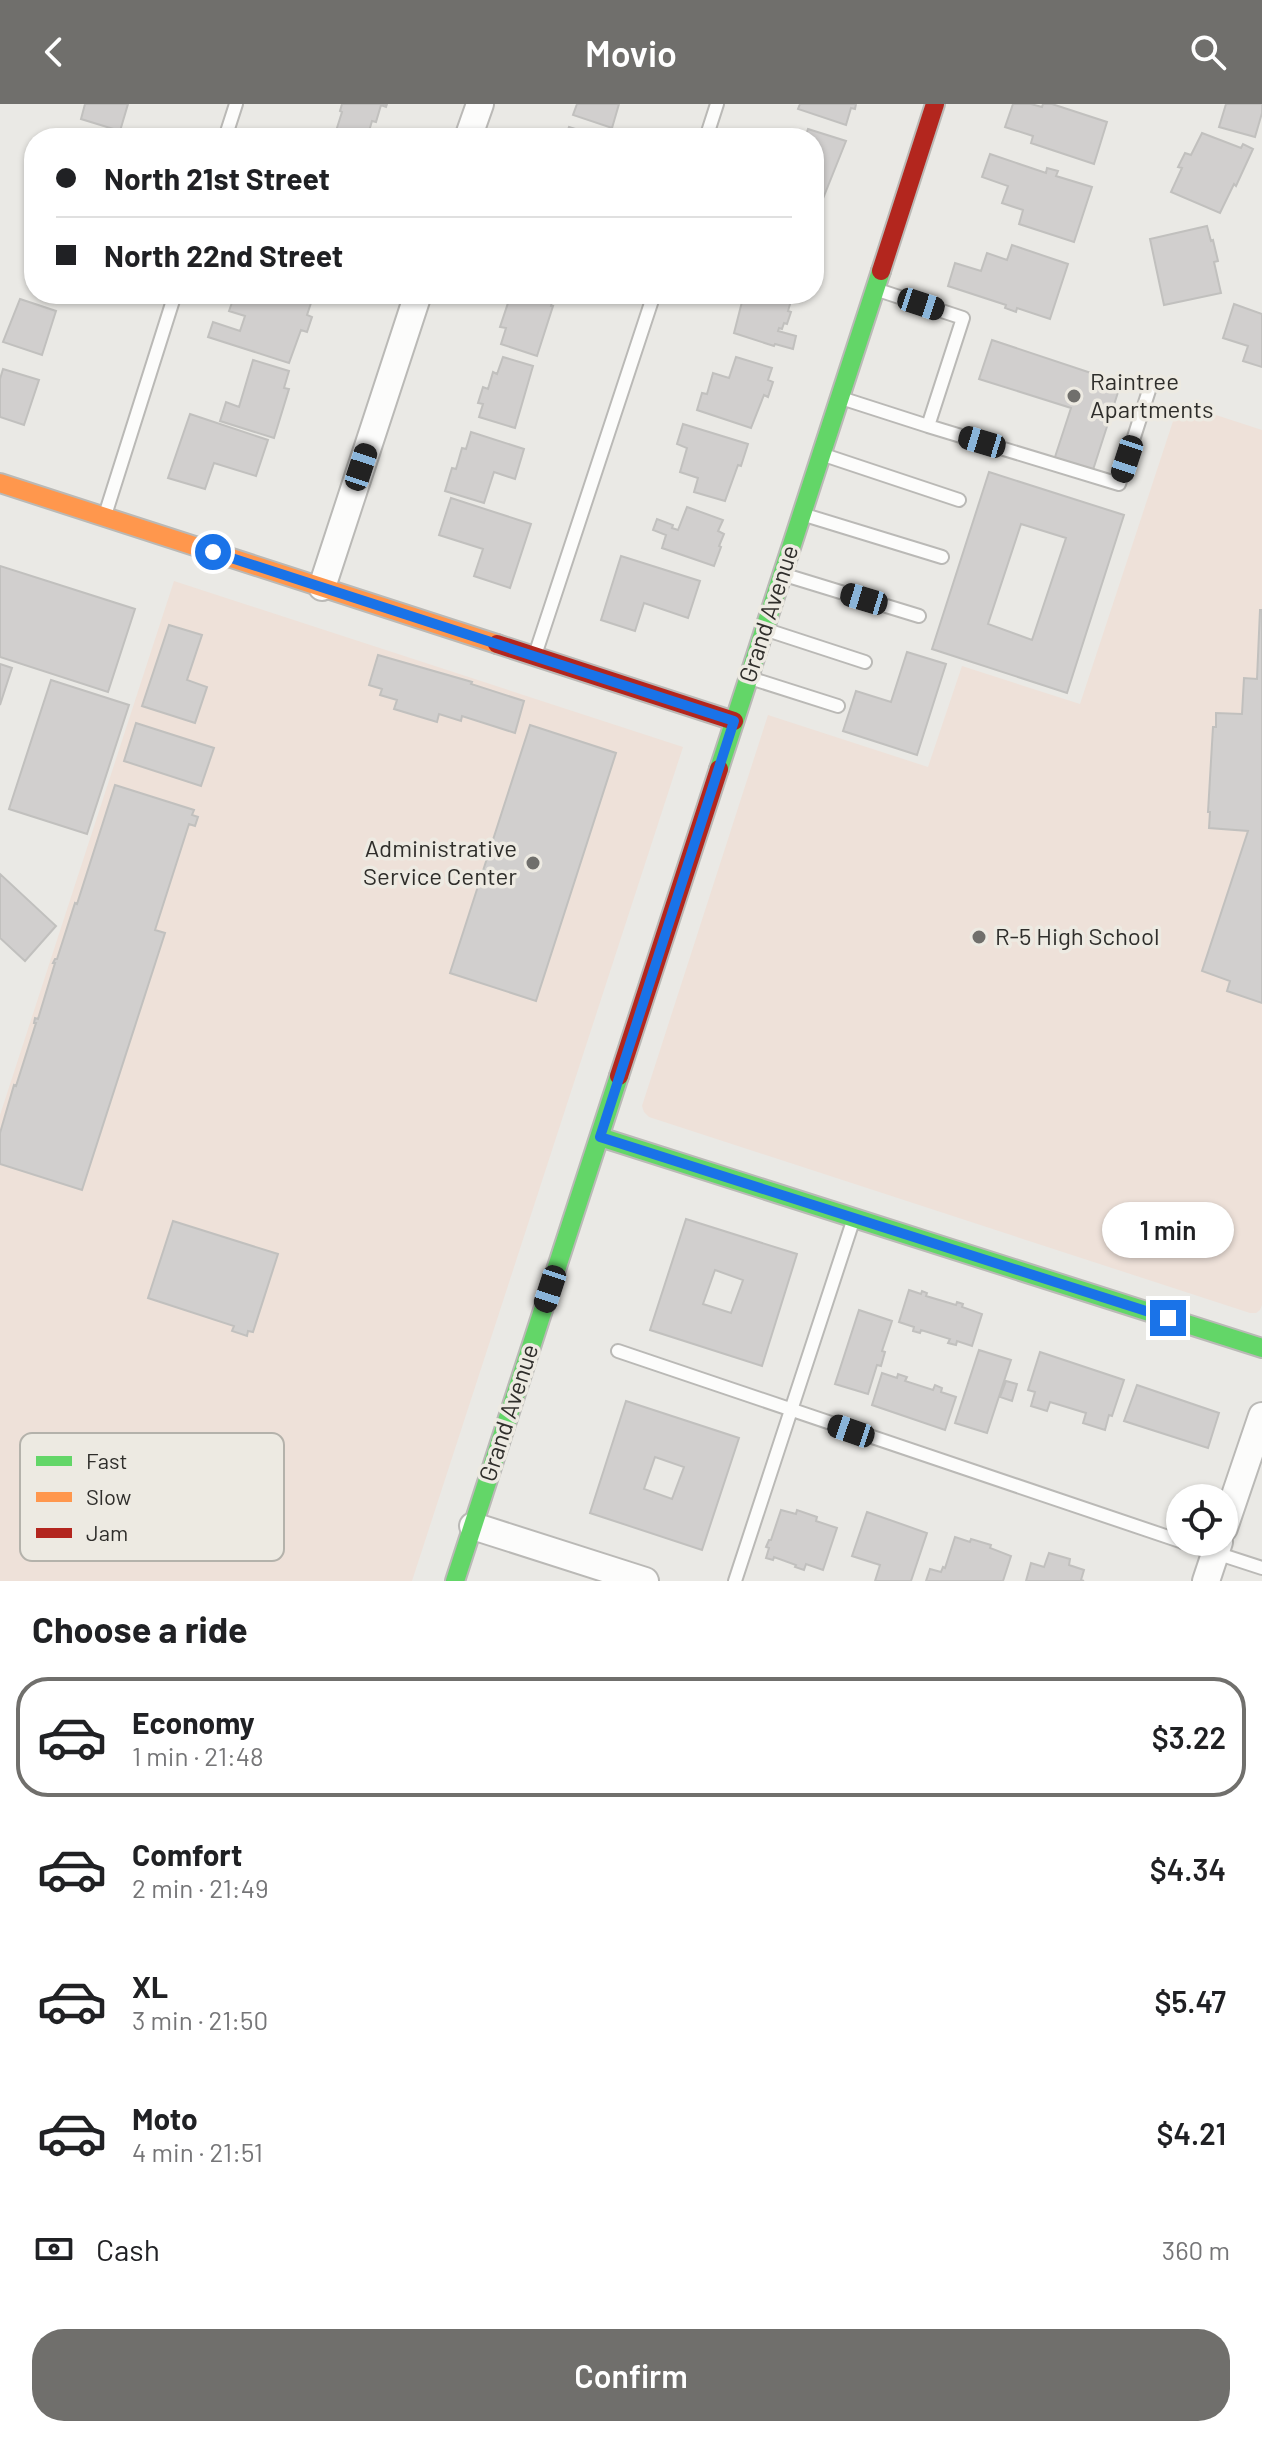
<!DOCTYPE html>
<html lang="en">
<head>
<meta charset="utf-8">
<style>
  :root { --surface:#fff; --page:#f2f2f2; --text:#202124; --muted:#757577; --line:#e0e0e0; --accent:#706f6c }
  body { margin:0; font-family:Barlow,sans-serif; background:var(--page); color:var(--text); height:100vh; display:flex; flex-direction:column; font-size:30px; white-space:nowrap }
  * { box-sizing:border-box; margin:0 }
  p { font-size:26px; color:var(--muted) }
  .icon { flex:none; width:44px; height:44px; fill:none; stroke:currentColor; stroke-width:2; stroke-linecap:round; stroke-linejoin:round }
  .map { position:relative; height:1477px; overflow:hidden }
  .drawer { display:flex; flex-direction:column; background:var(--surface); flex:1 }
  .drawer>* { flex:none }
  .banner { position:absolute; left:24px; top:24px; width:800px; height:176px; border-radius:32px; box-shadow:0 2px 6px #0004; display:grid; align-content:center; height:176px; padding:0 32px; background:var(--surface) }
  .tools { position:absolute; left:1166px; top:1380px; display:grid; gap:16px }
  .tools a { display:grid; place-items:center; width:72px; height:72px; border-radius:50%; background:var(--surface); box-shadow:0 2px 6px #0004; font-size:40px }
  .end { position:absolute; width:36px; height:36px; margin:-18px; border:10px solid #1a73e8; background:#fff; box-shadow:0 0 0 4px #fff }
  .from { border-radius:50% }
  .bubble { position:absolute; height:56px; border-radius:28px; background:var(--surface); box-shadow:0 2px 6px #0004; font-size:26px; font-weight:600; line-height:56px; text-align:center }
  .car { position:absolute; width:24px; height:48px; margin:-24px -12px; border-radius:10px; box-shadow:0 0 6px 2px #0007; background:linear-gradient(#222 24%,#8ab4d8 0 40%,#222 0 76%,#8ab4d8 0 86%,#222 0) }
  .banner b { display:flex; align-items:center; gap:28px; height:76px; font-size:30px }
  .banner b+b { border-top:2px solid var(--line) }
  .banner i { width:20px; height:20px; background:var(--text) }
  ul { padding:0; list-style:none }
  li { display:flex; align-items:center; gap:24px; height:120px; margin:0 16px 12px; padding:0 16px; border:4px solid transparent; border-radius:32px }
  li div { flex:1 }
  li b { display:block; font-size:30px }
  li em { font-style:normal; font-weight:600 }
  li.active { border-color:var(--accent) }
  li>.icon { width:72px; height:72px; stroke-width:1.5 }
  h2 { padding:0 32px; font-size:36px; line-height:96px }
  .pay { display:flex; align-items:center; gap:20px; height:88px; padding:0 32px; font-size:30px }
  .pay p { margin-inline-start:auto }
  .primary-button { display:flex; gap:16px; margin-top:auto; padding:16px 32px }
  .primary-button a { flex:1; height:92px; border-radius:32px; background:var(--accent); color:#fff; font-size:32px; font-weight:600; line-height:92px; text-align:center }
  header { display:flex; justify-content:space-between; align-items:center; height:104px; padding:0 32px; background:var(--accent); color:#fff; font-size:36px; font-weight:600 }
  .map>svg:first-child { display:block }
</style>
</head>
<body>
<header><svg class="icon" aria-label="back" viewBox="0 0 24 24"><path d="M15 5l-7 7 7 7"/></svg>Movio<svg class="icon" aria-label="search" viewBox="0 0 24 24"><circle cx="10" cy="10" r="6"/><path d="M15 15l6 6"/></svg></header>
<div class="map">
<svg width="1262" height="1477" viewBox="0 0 1262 1477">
  <rect width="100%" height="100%" fill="#eae9e5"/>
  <!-- education -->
  <path fill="#eee1d9" d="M1179 299 1262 326V1201L1260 1206 1256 1209H1250L649 1013 644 1008 642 1002 768 611 928 663 962 562 1080 600Z
    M174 477 683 643 412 1477H0V1011Z"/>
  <!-- building -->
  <path fill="#d1cfce" stroke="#c1c0be" stroke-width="2" fill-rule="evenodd" d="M85 0H128L120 27 81 15Z
    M342 0H387L386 3 381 1 376 18 372 17 367 34H359L336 27 342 8 340 7Z
    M577 0H619L612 24 573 11Z
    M800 0H856L855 5 851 4 846 21 798 5Z
    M1013 0H1031L1042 3 1043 0H1052L1107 18 1094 60 1031 39 1033 32 1005 23Z
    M1226 0H1262V9L1255 33 1219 23Z
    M569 23 604 34H565Z
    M808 25 846 37 822 97 814 94V34H805Z
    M1202 29 1241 44 1243 40 1253 45 1236 82 1234 80 1220 109 1171 88 1182 64 1178 63 1185 49 1191 51Z
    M990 50 1046 69 1047 64 1058 67 1056 72 1092 83 1074 138 1019 120 1023 106 1002 99 1008 82 982 73Z
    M1207 122 1211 137 1213 136 1218 157 1214 158 1221 189 1164 201 1150 135Z
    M1012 141 1068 160 1050 215 1017 204 1016 208 1005 204 1006 201 948 182 955 159 981 167 987 149 1007 156Z
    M235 190H281L311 199 307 211 312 213 307 228 301 226 289 259 208 233 213 218 240 227 245 212 229 207Z
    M511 190H554L551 202H553L537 252 501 240 506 224 500 223Z
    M744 190H793L788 207 791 208 787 220 784 219 782 225 779 224 778 227 796 232 793 245 775 240 774 242 734 229Z
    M20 195 56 207 42 251 3 238Z
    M1234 200 1262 210V263L1243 257 1248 242 1223 234Z
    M992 236 1121 279 1092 369 1054 356 1071 304 979 275Z
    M503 253 533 262 515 324 479 313 483 300 478 299 483 283 488 285 493 268 497 270Z
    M736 253 772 264 768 276 773 278 768 293 764 291 751 324 697 306 702 289 707 290 713 269 729 274Z
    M253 256 289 267 284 284 289 285 274 334 220 317 226 298 239 303Z
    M3 265 39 276 24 321 0 313V275Z
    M190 310 268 336 256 372 214 359 205 385 168 374Z
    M683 320 748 340 741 362 738 361 725 397 694 388 698 374 680 368 687 344 677 340Z
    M471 328 524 345 515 375 494 368 484 399 445 387 452 364 456 365 462 344 466 345Z
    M989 368 1124 411 1067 589 932 545ZM1021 420 1066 434 1032 536 988 520Z
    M451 394 531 420 510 484 474 472 483 445 439 431Z
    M687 403 723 416 718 427 724 430 719 442 721 443 714 462 662 444 666 431 653 426 657 415 673 421 672 424 678 426Z
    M621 452 700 477 688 514 644 499 635 527 601 516Z
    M0 462 135 505 108 588 0 553Z
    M1260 506H1262V899L1227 887 1230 877 1202 867 1248 727 1209 724 1210 708H1208L1213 623H1216V609L1242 610 1244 574 1257 575Z
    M169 521 202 531 187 576 207 583 195 619 142 602Z
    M907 548 946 560 917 651 843 627 856 587 891 598Z
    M378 551 472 578 471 580 524 597 515 629 462 612 461 617 439 610 437 618 394 605 397 596 380 591 382 585 369 581Z
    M0 560 12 564 0 601Z
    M51 576 129 601 87 730 9 705Z
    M136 619 214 644 201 682 124 657Z
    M530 621 616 649 536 897 450 869Z
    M115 681 194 706 192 711 198 713 195 722 189 720 155 826 165 829 82 1086 0 1060V1029L14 981 16 982 36 919H34L35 914 38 915 55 859H53L55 855H57L75 799 77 800Z
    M0 770 56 822 25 857 0 834Z
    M686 1115 797 1150 762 1262 650 1226ZM715 1166 743 1176 731 1209 703 1200Z
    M173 1117 278 1150 253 1228 248 1227 247 1232 232 1227 234 1222 148 1194Z
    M909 1186 921 1190 922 1187 927 1189 926 1192 956 1201 957 1198 963 1200 962 1203 982 1210 972 1242 957 1237 956 1241 948 1239 950 1235 921 1226 920 1229 913 1227 914 1223 899 1218Z
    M859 1206 892 1217 882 1247 885 1248 881 1262 877 1261 868 1290 835 1280Z
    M979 1246 1011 1256 987 1329 955 1319Z
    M1040 1248 1124 1276 1112 1312 1109 1311 1105 1326 1083 1319 1086 1309 1050 1298 1047 1307 1031 1302 1035 1288 1028 1286Z
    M882 1269 897 1274 898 1270 907 1273 905 1277 933 1286 935 1281 942 1284 941 1288 956 1293 945 1326 872 1301Z
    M1006 1277 1017 1280 1012 1297 1000 1293Z
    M1137 1281 1219 1309 1208 1344 1124 1317Z
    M626 1297 739 1334 702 1446 590 1409ZM655 1353 684 1363 672 1395 644 1385Z
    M781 1406 796 1410 797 1406 817 1413 816 1417 837 1424 823 1466 806 1460 804 1466 795 1463 796 1461 774 1453 773 1456 766 1454 769 1444 766 1443 769 1436H771Z
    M867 1408 927 1429 911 1477H875L880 1461 852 1452Z
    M955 1433 970 1438 971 1435 991 1441 990 1444 1011 1452 1003 1477H926L930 1465 941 1468 943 1463 945 1464Z
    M1049 1449 1070 1455 1069 1461 1084 1466 1081 1476 1084 1477H1026L1031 1459 1044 1463Z"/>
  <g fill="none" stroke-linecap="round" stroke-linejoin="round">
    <defs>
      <path id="lane" d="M225 34 236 0
        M706 34 717 0
        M841 294 928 322 963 214 878 186
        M928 322 1119 380 1151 280
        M824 351 959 396
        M106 408 175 190
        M805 411 942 453
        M785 471 919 512
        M767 526 865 558
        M536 548 654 190
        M750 574 838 602
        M618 1247 1180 1437
        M1182 1438 1262 1464
        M735 1477 853 1117"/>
      <path id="street" d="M468 34 480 0
        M322 483 418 190
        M473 1422 645 1477
        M1224 1424 1262 1312
        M1206 1477 1219 1438"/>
      <path id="fast" d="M719 665 881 167
        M600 1033 1262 1244
        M455 1477 619 972"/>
      <path id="slow" d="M0 379 497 540"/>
      <path id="jam" d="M881 167 935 0
        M497 540 734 617
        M619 972 719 665"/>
    </defs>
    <!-- lane casing -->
    <use href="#lane" stroke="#bab9b6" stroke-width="16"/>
    <!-- street casing -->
    <use href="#street" stroke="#bab9b6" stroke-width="30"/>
    <!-- fast casing -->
    <use href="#fast" stroke="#bab9b6" stroke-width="22"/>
    <!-- slow casing -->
    <use href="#slow" stroke="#bab9b6" stroke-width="22"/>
    <!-- jam casing -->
    <use href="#jam" stroke="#bab9b6" stroke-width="22"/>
    <!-- lane -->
    <use href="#lane" stroke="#fcfcfb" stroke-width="12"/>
    <!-- street -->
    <use href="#street" stroke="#fcfcfb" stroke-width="26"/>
    <!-- fast -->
    <use href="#fast" stroke="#63d668" stroke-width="18"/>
    <!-- slow -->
    <use href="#slow" stroke="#ff974d" stroke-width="18"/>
    <!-- jam -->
    <use href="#jam" stroke="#b3261e" stroke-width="18"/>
  </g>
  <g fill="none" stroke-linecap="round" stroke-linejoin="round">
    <!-- route -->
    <path stroke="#1a73e8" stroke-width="10" d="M213 448 734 617 600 1033 1168 1214"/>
  </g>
  <!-- markers -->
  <g fill="#706f6c" stroke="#edeae2" stroke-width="3">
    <circle cx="1074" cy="292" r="8"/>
    <circle cx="533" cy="759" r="8"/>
    <circle cx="979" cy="833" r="8"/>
  </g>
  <g text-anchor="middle" stroke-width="7" stroke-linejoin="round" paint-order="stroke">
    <!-- poi labels -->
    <g font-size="24" fill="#2f2e2b" stroke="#edeae2" text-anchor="start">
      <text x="1090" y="286">Raintree<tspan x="1090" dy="28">Apartments</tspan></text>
      <text x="517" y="753" text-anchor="end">Administrative<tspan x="517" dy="28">Service Center</tspan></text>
      <text x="995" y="841">R-5 High School</text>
    </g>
    <!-- street labels -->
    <g font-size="24" fill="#2f2e2b" stroke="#edeae2">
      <text transform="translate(769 510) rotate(-72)" y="8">Grand Avenue</text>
      <text transform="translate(509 1309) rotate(-72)" y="8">Grand Avenue</text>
    </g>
  </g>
  <!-- legend -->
  <rect x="20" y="1329" width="264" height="128" rx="12" fill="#edeae2" stroke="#b4b2ab" stroke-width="2"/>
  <rect x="36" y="1352" width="36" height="10" fill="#63d668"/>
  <rect x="36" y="1388" width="36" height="10" fill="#ff974d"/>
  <rect x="36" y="1424" width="36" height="10" fill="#b3261e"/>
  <g font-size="22" fill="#2f2e2b">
    <text x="86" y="1365">Fast</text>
    <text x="86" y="1401">Slow</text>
    <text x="86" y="1437">Jam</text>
  </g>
</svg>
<div class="tools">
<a><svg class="icon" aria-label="locate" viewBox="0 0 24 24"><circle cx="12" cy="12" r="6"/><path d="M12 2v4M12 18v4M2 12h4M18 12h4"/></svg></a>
</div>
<i class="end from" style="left:213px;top:448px"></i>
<i class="end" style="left:1168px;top:1214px"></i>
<div class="bubble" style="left:1102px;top:1098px;width:132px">1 min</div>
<i class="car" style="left:921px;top:200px;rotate:108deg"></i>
<i class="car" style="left:982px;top:338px;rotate:287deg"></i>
<i class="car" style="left:1127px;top:355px;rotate:198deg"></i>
<i class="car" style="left:361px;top:363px;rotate:18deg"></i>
<i class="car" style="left:864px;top:495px;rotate:287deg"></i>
<i class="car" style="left:550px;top:1185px;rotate:198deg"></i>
<i class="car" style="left:851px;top:1327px;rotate:289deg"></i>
<div class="banner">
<b><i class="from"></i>North 21st Street</b>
<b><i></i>North 22nd Street</b>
</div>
</div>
<section class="drawer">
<h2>Choose a ride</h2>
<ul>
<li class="active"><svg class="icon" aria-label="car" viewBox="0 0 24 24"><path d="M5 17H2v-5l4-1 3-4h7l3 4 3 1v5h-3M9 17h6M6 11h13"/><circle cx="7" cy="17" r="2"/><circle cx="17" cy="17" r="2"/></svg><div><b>Economy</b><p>1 min · 21:48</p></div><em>$3.22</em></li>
<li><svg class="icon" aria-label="car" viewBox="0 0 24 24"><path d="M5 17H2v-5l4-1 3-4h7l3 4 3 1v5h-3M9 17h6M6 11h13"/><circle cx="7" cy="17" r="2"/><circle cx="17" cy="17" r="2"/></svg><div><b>Comfort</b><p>2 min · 21:49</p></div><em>$4.34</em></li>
<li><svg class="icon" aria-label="car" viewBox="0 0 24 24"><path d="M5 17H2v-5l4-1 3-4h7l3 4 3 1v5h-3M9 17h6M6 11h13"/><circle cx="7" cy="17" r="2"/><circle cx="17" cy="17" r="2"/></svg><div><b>XL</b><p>3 min · 21:50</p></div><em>$5.47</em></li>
<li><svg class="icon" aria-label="car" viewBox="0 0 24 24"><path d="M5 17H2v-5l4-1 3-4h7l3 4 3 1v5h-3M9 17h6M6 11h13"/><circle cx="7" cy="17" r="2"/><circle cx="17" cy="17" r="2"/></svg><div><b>Moto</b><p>4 min · 21:51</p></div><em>$4.21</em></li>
</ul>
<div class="pay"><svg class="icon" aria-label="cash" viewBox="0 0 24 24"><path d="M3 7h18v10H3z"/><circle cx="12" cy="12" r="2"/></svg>Cash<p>360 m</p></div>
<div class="primary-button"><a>Confirm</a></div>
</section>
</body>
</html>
